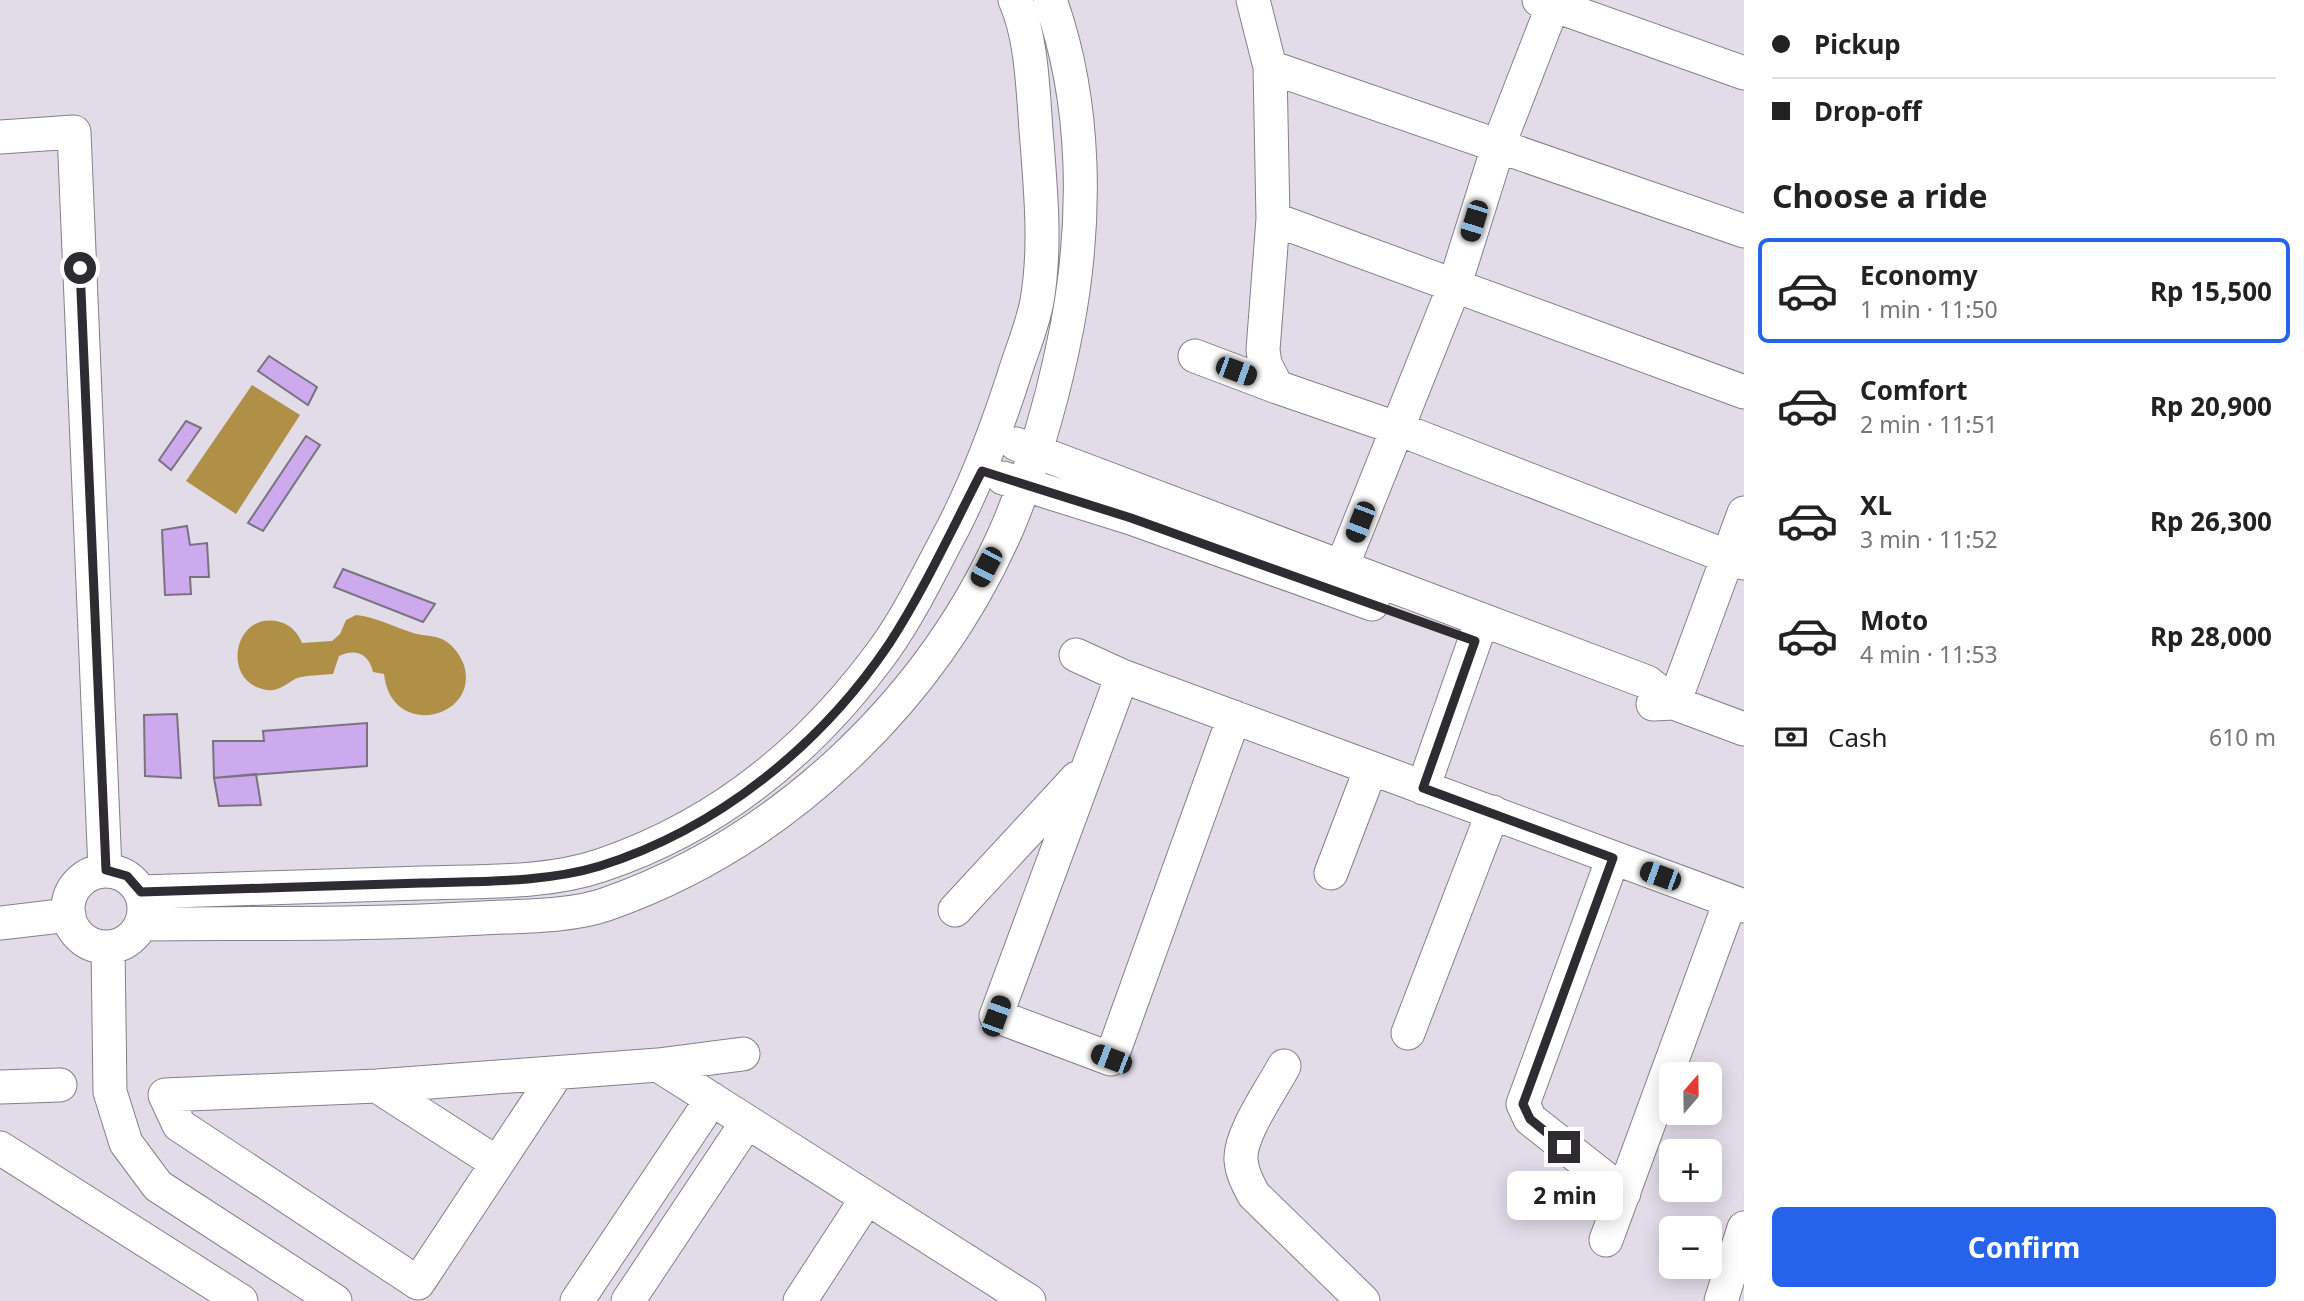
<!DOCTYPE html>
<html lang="en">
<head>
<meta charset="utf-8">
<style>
  :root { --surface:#fff; --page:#f6f6f6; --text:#222; --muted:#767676; --line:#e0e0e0; --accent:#2563eb }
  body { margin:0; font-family:"Noto Sans",sans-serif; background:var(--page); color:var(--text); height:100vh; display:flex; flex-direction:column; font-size:26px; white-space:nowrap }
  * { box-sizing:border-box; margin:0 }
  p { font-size:23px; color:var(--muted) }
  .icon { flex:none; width:38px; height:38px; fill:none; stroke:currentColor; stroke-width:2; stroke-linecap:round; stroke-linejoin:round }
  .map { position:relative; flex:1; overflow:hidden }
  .drawer { display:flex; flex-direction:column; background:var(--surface); width:560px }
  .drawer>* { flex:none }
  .banner { display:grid; align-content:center; height:154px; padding:0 28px; background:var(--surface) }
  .needle { width:46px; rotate:20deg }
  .buttons { position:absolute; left:1659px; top:1062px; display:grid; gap:14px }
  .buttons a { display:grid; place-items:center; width:63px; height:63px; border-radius:10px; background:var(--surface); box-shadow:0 4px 18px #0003; font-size:35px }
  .end { position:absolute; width:32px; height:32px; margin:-16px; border:9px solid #2e2c31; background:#fff; box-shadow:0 0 0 4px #fff }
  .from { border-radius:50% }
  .bubble { position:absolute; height:49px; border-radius:10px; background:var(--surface); box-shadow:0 4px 18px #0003; font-size:23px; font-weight:700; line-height:49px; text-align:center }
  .car { position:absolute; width:21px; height:42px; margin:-21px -10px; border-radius:9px; box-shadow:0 0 5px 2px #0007; background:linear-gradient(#222 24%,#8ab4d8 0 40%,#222 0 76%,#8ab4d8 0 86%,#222 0) }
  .banner b { display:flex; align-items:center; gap:24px; height:66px; font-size:26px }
  .banner b+b { border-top:2px solid var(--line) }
  .banner i { width:18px; height:18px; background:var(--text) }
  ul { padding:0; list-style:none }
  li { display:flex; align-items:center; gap:21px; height:105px; margin:0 14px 10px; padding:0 14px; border:4px solid transparent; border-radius:10px }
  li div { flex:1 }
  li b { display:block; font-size:26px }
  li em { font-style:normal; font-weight:700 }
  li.on { border-color:var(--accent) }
  li>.icon { width:63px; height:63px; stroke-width:1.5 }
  h2 { padding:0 28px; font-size:32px; line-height:84px }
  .pay { display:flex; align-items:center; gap:18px; height:77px; padding:0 28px; font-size:26px }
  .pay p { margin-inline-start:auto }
  .button { display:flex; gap:14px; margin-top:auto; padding:14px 28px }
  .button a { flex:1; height:80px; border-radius:10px; background:var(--accent); color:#fff; font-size:28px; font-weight:700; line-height:80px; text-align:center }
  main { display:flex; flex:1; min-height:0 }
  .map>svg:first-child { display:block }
</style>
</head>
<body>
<main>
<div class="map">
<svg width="1744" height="1301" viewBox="0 0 1744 1301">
  <rect width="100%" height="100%" fill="#e2dce9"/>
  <!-- water -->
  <path fill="#b08f46" d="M252 385 300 415 236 514 186 481Z
    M356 615C375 617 395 627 413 633 423 636 435 635 444 640 454 646 460 655 464 665 480 719 391 740 384 674L373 672C369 654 356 648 339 656L333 674C323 675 311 675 301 677 288 680 282 692 267 690 219 683 234 609 280 622 291 625 298 633 302 643L332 641 340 634 346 620Z"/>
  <!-- building -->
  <path fill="#cdaaed" stroke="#78737e" stroke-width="2" d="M269 356 317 387 308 405 258 371Z
    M186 421 201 428 171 470 159 460Z
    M306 436 320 445 263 531 248 523Z
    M187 526 190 545 207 543 209 577H190L191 594 165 595 162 530Z
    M343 569 435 604 423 622 334 587Z
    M177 714 181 778 145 776 144 715Z
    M367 723V766L214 778 213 741H264L263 731Z
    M256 774 261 805 219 806 214 778Z"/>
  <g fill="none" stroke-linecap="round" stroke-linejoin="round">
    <defs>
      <path id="street" d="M1253 0 1270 67 1273 219 1263 350 1265 364 1277 387 1396 428 1744 563
        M1539 0 1744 73
        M1270 67 1744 231
        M0 137 74 132 105 870
        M1273 219 1744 392
        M1195 356 1277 387
        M1016 444 1647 682 1674 703 1744 513
        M1003 478 1131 518 1372 604
        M1341 569 1454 287 1499 144 1555 0
        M1076 655 1122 676
        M1653 704 1674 703 1744 729
        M1234 717 1111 1059 996 1016 1122 676 1371 768
        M1423 788 1482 620
        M1613 858 1523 1104 1530 1119 1624 1193
        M68 909a38 38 0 1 1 76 0a38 38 0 1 1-76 0Z
        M1331 873 1371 768 1744 906
        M141 892C235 889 328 886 422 883 480 881 547 884 602 865 720 825 814 747 886 647 912 610 932 567 953 528 980 475 999 423 1017 366 1024 345 1033 323 1037 301 1046 248 1041 195 1037 142 1033 99 1033 39 1015 0
        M955 910 1077 778
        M0 923 69 915
        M142 924C255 923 368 925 482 918 519 916 571 917 607 904 784 842 935 697 1009 524 1035 461 1054 394 1067 327 1087 221 1087 103 1050 0
        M108 947 110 1092 126 1143 158 1186 335 1301
        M1408 1033 1493 812
        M658 1065 743 1054
        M1284 1066C1272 1089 1239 1135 1241 1160 1242 1173 1248 1184 1254 1195L1363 1301
        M557 1073 418 1283 179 1125 165 1095 377 1086 658 1065 1029 1301
        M377 1086 497 1163
        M0 1087 60 1085
        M0 1148 241 1301
        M1606 1240 1730 902
        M577 1301 712 1099
        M628 1301 747 1122
        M800 1301 867 1198
        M1721 1301 1744 1228"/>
    </defs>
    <!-- street casing -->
    <use href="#street" stroke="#857f8b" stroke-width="35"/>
    <!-- street -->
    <use href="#street" stroke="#fff" stroke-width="33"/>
  </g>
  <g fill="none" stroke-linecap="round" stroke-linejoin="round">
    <!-- route -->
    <path stroke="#2e2c31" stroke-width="9" d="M80 268 106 870 127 876 141 892C235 889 328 886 422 883 480 881 544 883 600 866 718 829 821 745 889 644 924 590 952 529 982 471L1131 518 1475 641 1423 788 1613 858 1523 1104 1530 1119 1564 1147"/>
  </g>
</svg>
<div class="buttons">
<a><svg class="needle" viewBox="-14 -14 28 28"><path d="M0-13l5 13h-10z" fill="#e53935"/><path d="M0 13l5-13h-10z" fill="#767676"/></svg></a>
<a>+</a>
<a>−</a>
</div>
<i class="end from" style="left:80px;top:268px"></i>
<i class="end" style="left:1564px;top:1147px"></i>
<div class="bubble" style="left:1507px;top:1171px;width:116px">2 min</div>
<i class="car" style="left:1474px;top:221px;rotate:197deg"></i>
<i class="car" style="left:1236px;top:371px;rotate:110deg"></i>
<i class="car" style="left:1360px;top:522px;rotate:201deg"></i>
<i class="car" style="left:986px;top:567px;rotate:208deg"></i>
<i class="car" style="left:1660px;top:876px;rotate:290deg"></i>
<i class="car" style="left:996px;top:1016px;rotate:20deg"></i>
<i class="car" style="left:1111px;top:1059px;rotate:291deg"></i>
</div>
<section class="drawer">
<div class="banner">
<b><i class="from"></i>Pickup</b>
<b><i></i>Drop-off</b>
</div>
<h2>Choose a ride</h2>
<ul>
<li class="on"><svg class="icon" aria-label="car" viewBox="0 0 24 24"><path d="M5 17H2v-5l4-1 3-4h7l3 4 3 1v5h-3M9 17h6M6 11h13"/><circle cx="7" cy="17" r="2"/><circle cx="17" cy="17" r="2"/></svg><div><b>Economy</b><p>1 min · 11:50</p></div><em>Rp 15,500</em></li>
<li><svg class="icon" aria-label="car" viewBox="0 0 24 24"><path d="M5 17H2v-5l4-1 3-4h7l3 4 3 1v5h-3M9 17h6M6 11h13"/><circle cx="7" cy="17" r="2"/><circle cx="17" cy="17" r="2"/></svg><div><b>Comfort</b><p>2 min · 11:51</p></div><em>Rp 20,900</em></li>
<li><svg class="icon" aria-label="car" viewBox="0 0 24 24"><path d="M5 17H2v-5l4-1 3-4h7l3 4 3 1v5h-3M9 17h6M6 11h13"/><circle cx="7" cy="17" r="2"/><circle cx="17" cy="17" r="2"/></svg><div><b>XL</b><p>3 min · 11:52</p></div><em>Rp 26,300</em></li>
<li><svg class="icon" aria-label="car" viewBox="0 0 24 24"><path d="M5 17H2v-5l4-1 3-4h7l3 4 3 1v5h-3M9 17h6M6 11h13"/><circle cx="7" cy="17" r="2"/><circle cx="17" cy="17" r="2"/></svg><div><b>Moto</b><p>4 min · 11:53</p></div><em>Rp 28,000</em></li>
</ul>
<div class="pay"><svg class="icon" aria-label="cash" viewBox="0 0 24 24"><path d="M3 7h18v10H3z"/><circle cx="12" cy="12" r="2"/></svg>Cash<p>610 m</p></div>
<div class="button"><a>Confirm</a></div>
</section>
</main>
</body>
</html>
